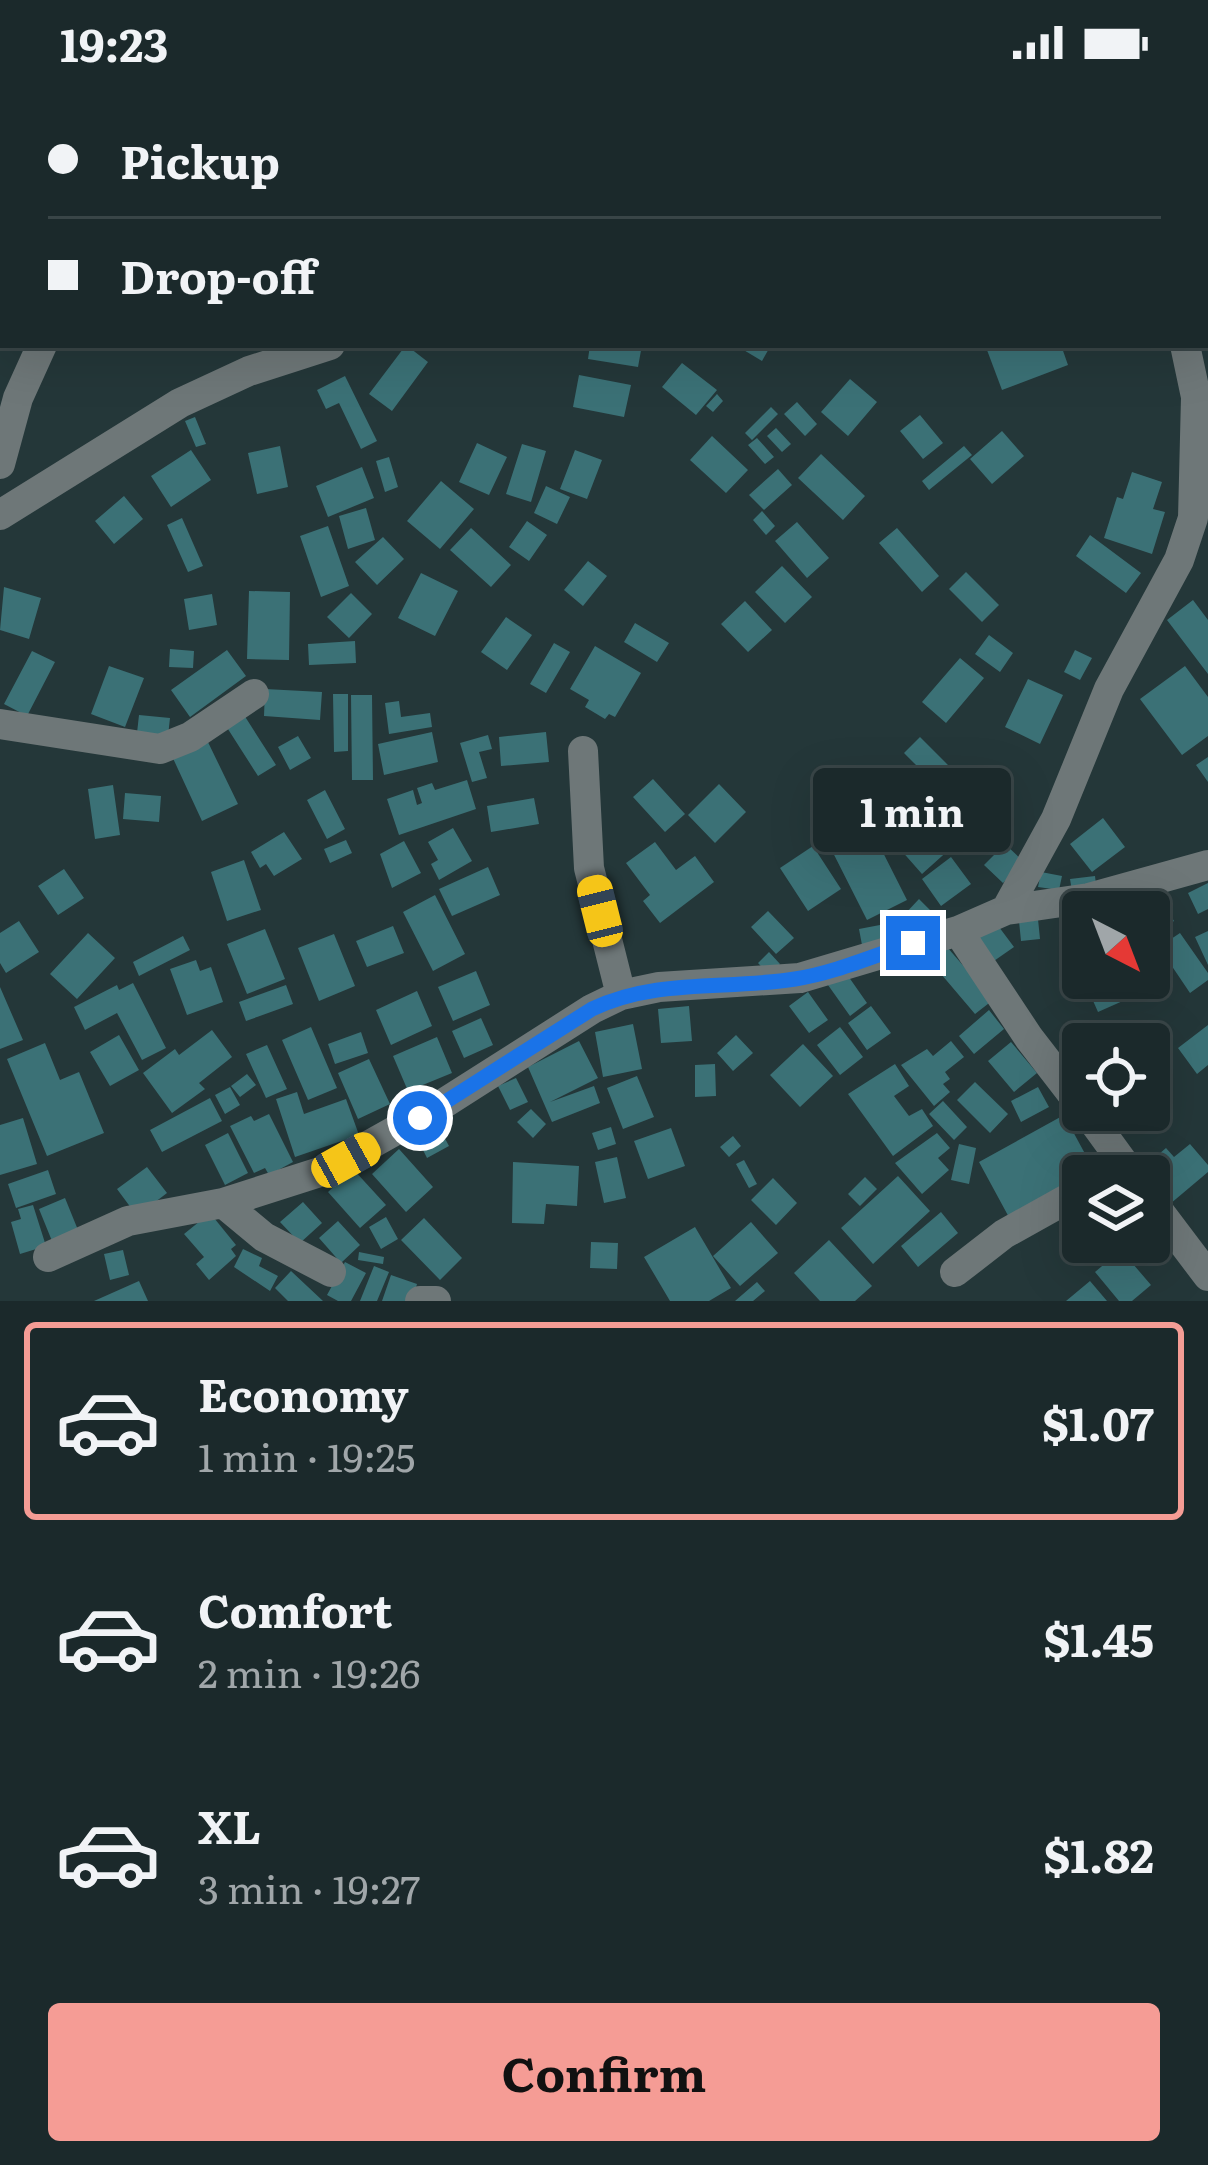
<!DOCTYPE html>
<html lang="en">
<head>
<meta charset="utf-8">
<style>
  :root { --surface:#1b292b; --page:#243133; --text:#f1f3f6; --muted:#a0a6a9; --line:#394547; --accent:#f59c95 }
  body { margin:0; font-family:Literata,serif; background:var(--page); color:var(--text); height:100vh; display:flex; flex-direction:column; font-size:45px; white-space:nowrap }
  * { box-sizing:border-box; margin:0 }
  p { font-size:39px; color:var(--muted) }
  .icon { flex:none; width:66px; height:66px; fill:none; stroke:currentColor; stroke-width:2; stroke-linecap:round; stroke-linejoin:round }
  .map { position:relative; height:1217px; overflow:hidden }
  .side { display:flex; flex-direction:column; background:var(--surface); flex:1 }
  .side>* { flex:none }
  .banner { position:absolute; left:0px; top:0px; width:1209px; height:264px; box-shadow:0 12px 48px #0002,0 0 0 3px var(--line); display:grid; align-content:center; height:264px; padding:0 48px; background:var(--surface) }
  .needle { width:78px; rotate:138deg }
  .tools { position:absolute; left:1062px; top:807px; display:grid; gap:24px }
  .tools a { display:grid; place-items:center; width:108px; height:108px; border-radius:12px; background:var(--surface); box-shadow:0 12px 48px #0002,0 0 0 3px var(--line); font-size:60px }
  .end { position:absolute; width:54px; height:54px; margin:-27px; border:15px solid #1a73e8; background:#fff; box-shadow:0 0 0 6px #fff }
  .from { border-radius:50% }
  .bubble { position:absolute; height:84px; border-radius:12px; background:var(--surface); box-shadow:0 12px 48px #0002,0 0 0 3px var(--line); font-size:39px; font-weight:700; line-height:84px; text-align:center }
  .car { position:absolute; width:36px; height:72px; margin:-36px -18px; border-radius:15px; box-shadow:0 0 9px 3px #0007; background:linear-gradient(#f5c518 24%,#345 0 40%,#f5c518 0 76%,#345 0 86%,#f5c518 0) }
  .banner b { display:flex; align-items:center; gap:42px; height:114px; font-size:45px }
  .banner b+b { border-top:3px solid var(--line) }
  .banner i { width:30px; height:30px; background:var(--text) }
  ul { padding:21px 0 0; list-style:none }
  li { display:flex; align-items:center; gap:36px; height:198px; margin:0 24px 18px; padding:0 24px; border:6px solid transparent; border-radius:12px }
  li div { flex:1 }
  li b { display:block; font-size:45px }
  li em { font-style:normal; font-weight:700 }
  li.active { border-color:var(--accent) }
  li>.icon { width:108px; height:108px; stroke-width:1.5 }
  .primary-button { display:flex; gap:24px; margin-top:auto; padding:24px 48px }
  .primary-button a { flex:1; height:138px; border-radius:12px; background:var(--accent); color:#111; font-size:48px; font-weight:700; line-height:138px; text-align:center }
  .status { display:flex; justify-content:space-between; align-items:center; height:84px; padding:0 60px; background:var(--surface); direction:ltr }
  .status svg { height:33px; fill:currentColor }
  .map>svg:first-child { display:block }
</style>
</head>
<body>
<div class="status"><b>19:23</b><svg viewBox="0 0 49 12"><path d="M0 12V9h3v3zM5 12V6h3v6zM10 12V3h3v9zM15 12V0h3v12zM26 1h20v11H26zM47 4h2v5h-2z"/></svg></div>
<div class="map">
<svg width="1208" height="1217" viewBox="0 0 1208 1217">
  <rect width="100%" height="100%" fill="#243739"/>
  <!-- building -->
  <path fill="#3b7176" d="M406 261 428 278 392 327 369 310Z
    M590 261H642L638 283 588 275Z
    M744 261H771L762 277 742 265Z
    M999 261H1061L1068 281 1002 306 987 266Z
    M682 279 717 306 696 331 662 303Z
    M579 291 631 301 624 333 573 323Z
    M345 292 377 357 361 365 339 319 326 325 317 306Z
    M850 295 877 318 848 352 821 328Z
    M717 310 723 317 713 328 706 322Z
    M797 318 817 340 805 352 784 330Z
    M771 323 778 330 752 356 745 349Z
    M920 331 943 359 923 375 900 347Z
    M195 333 206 360 196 363 185 337Z
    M776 344 791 360 782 368 767 352Z
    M1002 347 1024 372 992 400 970 375Z
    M712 352 748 386 726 409 690 376Z
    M757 354 774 373 765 380 748 361Z
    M477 359 507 373 489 411 459 398Z
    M522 360 546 367 531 418 506 410Z
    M280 362 288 403 257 410 248 369Z
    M964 362 972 371 929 406 922 397Z
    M191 366 211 396 171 423 151 392Z
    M575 366 602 376 587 415 560 405Z
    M821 370 865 412 843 436 798 394Z
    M389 373 398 403 385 408 376 377Z
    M362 383 374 414 328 433 316 402Z
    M778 385 792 401 764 426 749 411Z
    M1132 388 1162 398 1153 425 1165 428 1152 470 1104 454 1117 413 1123 415Z
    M441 397 474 425 440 465 407 437Z
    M546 402 570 413 557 440 534 429Z
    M124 412 143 435 114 460 95 437Z
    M366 424 375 456 348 465 339 432Z
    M762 427 775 442 766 451 753 436Z
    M182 434 203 482 188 488 167 441Z
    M527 437 547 451 529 477 509 463Z
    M797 438 829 474 807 494 775 457Z
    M328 442 349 502 321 513 300 452Z
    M471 444 511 481 491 503 450 466Z
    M897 444 939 492 922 508 879 459Z
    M1090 451 1141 489 1126 509 1076 472Z
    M383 453 404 475 377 501 355 478Z
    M588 477 607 492 583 522 564 506Z
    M782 482 812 513 785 539 755 508Z
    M966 488 999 521 982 538 949 505Z
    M421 489 458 507 435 552 398 534Z
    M4 503 41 514 29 555 0 546Z
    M249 507 290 508 289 576 247 575Z
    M351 509 372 530 349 554 327 533Z
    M212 510 217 541 189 546 184 515Z
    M1193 516 1208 536V590L1167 536Z
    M745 517 772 546 748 568 721 540Z
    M506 533 532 551 507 586 481 568Z
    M635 539 669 559 657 578 624 558Z
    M989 551 1013 569 1000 588 975 570Z
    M355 557 356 579 309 581 308 560Z
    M554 559 570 568 546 609 530 600Z
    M595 562 641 589 615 633 609 630 605 635 585 623 589 616 570 605Z
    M170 565 194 567 193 584 169 583Z
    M227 566 246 592 190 633 171 606Z
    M1075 566 1092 574 1080 596 1064 588Z
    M32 567 55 578 27 632 4 620Z
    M960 574 984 594 946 639 922 618Z
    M109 582 144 594 125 643 91 630Z
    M1185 582 1208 613V652L1182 671 1140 615Z
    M1028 595 1063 611 1040 660 1005 643Z
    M265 605 322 608 320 636 264 632Z
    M333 610H348V667L334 668Z
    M351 611H372L373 696H352Z
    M399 617 401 633 430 629 432 643 389 650 385 619Z
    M139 631 170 634 168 652 137 649Z
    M244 631 276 681 258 692 226 642Z
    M432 648 438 678 384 691 378 660Z
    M546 648 549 678 501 682 499 653Z
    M488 651 492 665 479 668 487 694 472 698 460 659Z
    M298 652 311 674 290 686 278 663Z
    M920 653 948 681 932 697 904 669Z
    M206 654 238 720 202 737 171 670Z
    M1208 673V698L1196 681Z
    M653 695 685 730 665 748 633 713Z
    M467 696 476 725 399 751 387 715 413 706 417 721 422 719 417 704 432 699 435 706Z
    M719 700 746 728 715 759 688 731Z
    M113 701 120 751 95 755 88 705Z
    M325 706 345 745 327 755 307 716Z
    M918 706 961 755 922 790 900 765 913 753 891 728Z
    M125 709 161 712 159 738 123 735Z
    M534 714 539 740 491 748 487 722Z
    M860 723 907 816 867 836 820 743Z
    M1103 734 1125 763 1092 788 1070 760Z
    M453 744 472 777 439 796 431 780 438 776 428 758Z
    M284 748 302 775 274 792 266 780 260 784 251 768Z
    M346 756 352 769 330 779 324 765Z
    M404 757 421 789 392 804 380 770Z
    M655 758 676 786 695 772 714 798 660 839 643 817 650 811 626 779Z
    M1005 760 1024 778 1003 799 984 781Z
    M813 762 841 805 808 827 780 784Z
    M951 773 971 800 941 822 922 795Z
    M244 776 261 826 227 837 211 788Z
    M488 783 500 811 452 832 439 805Z
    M64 785 84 814 58 831 38 802Z
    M1041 788 1062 792 1059 806 1038 803Z
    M1095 792 1097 809 1073 813 1070 795Z
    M1208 799V825L1198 830 1188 809Z
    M435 811 465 870 433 887 403 828Z
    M919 815 933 829 919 844 904 831Z
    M1162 817 1174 837 1155 849 1149 828H1143Z
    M768 827 794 854 776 870 751 843Z
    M993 835 1014 863 991 879 971 852Z
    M1038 835 1040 855 1021 857 1019 837Z
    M906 836 909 852 862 861 859 845Z
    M19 837 39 868 6 889 0 879V849Z
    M393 842 404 869 367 883 356 857Z
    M265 845 285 895 247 910 227 860Z
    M1208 847V881L1195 853Z
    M88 849 115 874 77 915 50 890Z
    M1180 849 1208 889V896L1190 909 1159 863Z
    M334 850 355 902 319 917 298 864Z
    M183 852 190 866 139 892 133 878Z
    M947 863 993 916 975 930 930 877Z
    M769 868 780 880 769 891 758 879Z
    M1149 874 1161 900 1098 928 1083 894H1149Z
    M196 876 200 887 211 883 223 918 187 931 170 885Z
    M476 887 490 921 453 937 438 903Z
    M846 889 867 919 850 932 828 901Z
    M133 899 166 964 142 976 117 929 85 946 74 923 117 901 119 906Z
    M286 901 293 920 246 937 239 918Z
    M0 903 23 956 0 965Z
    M417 907 432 942 391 961 376 926Z
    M808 908 828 936 809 949 789 922Z
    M689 922 692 957 661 959 658 925Z
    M871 922 891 949 867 966 848 939Z
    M989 926 1004 945 974 970 959 952Z
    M481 934 493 961 464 974 452 947Z
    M633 940 642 985 603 993 595 948Z
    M1208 941V981L1197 990 1178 964Z
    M311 943 337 1004 308 1016 282 956Z
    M840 943 863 973 840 991 817 961Z
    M212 946 232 973 199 999 205 1005 172 1029 143 989 175 965 179 971Z
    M361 948 368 969 335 980 328 960Z
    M119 951 139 986 110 1002 90 968Z
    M736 951 753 969 733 987 717 969Z
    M437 953 452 989 408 1007 393 972Z
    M579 957 598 994 550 1018 594 1002 600 1019 552 1038 528 983Z
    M951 957 964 973 945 988 950 995 943 1000 950 1008 934 1022 901 981 927 965 933 972Z
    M1011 958 1037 989 1014 1008 988 977Z
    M45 959 60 996 79 988 104 1049 47 1072 7 975Z
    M803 960 833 992 800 1023 770 991Z
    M267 961 287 1005 266 1014 246 970Z
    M369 975 390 1020 358 1035 338 989Z
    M1156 975 1172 993 1154 1011 1159 1017 1133 1042 1118 1026H1149V982Z
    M715 980 716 1012 695 1013V981Z
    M895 980 909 1002 894 1012 909 1032 922 1025 933 1042 893 1072 848 1010Z
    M247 990 256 1001 240 1013 231 1002Z
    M637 992 654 1033 623 1045 607 1004Z
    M516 994 528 1018 510 1026 498 1002Z
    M975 998 1008 1030 990 1049 957 1016Z
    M230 1003 240 1021 225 1030 215 1011Z
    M1038 1003 1049 1023 1021 1038 1011 1017Z
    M297 1008 304 1030 346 1015 359 1051 295 1073 276 1015Z
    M210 1014 222 1037 162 1068 150 1046Z
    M943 1017 967 1043 954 1056 929 1030Z
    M531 1025 546 1040 533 1054 517 1038Z
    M269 1030 293 1078 269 1091 265 1084 254 1089 230 1042 251 1032 254 1037Z
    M1064 1031 1096 1090 1083 1092 1011 1137 979 1078Z
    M443 1033 449 1045 442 1049 449 1062 427 1074 414 1048Z
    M23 1034 37 1080 0 1091V1041Z
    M611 1043 616 1060 598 1066 592 1049Z
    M671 1044 685 1082 648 1095 634 1057Z
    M228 1049 248 1089 225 1101 205 1061Z
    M937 1049 950 1064 938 1074 949 1086 922 1110 895 1079Z
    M733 1052 741 1062 729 1073 720 1063Z
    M959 1060 976 1064 969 1100 951 1096Z
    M1190 1060 1208 1081V1088L1170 1120 1149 1095 1153 1091 1145 1082 1166 1064 1174 1073Z
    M399 1065 433 1103 406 1128 372 1090Z
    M617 1073 626 1114 604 1119 595 1078Z
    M744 1076 757 1100 749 1104 736 1080Z
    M513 1078 579 1082 577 1122 546 1120 544 1140 512 1139Z
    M147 1083 167 1109 137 1132 117 1105Z
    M353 1085 386 1121 360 1144 328 1108Z
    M48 1086 56 1110 16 1124 8 1100Z
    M898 1092 930 1127 873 1180 841 1144Z
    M865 1093 877 1105 860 1122 848 1110Z
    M773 1094 797 1119 776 1141 751 1116Z
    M65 1114 78 1146 52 1157 39 1125Z
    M303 1118 322 1139 300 1159 280 1138Z
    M33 1121 46 1162 20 1170 11 1138 21 1135 18 1125Z
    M941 1128 958 1149 918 1183 901 1162Z
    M210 1129 236 1161 231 1165 236 1172 209 1196 196 1180 204 1173 184 1150Z
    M386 1133 398 1155 381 1165 369 1143Z
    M424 1134 462 1174 440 1196 401 1156Z
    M338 1137 360 1161 341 1179 319 1154Z
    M751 1138 778 1169 740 1202 713 1172Z
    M1083 1139V1158H1102L1077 1182 1059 1162Z
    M695 1143 731 1204 709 1217H670L644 1173Z
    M829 1156 872 1202 855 1217H820L794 1189Z
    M591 1158 618 1159 617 1185 590 1184Z
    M243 1165 262 1174 259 1182 278 1192 270 1207 234 1183Z
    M123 1166 129 1191 110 1196 104 1170Z
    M1121 1166 1151 1201 1132 1217H1119L1095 1188Z
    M359 1168 384 1173 383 1180 358 1176Z
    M345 1178 366 1189 351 1217H338L327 1211Z
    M374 1182 389 1188 377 1217H360Z
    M291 1187 323 1217H288L275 1204Z
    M391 1191 417 1200 412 1217H382Z
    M139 1197 148 1217H94Z
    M1090 1197 1107 1217H1066Z
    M757 1198 765 1207 753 1217H735Z"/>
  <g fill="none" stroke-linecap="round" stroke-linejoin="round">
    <!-- minor -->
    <path stroke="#6e7778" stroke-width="30" d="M387 0 390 3
      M192 3 194 0
      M1206 26 1208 20
      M0 380 18 314 42 261
      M0 431 180 319 249 287 330 261
      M0 640 160 665 190 653 254 610
      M583 667 589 784 621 911
      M1006 826 1089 814 1208 781
      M958 847 1029 954 1083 1024
      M1085 1026 1133 1092
      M1149 1114 1208 1192
      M223 1119 264 1153 331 1188
      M48 1173 128 1137 223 1119 323 1087 446 1018 592 925 621 911 659 903 800 894 958 847 1006 826 1056 735 1109 605 1179 476 1193 434 1196 313 1185 261
      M955 1188 1004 1150 1083 1106
      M420 1217H436"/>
    <defs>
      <path id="rail" d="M53 3 54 0
        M0 102 3 96"/>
    </defs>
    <!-- rail casing -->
    <use href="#rail" stroke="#8c9a9c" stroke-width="12"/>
    <!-- rail -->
    <use href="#rail" stroke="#141d1e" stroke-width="8" stroke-dasharray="22" stroke-linecap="butt"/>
  </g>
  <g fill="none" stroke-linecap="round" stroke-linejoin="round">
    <!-- route -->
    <path stroke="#1a73e8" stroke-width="15" d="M420 1034 592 925C657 894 726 906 795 895 835 889 875 871 913 859"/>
  </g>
</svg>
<div class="tools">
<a><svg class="needle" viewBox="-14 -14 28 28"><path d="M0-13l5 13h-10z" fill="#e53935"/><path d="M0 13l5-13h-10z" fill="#a0a6a9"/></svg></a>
<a><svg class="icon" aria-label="locate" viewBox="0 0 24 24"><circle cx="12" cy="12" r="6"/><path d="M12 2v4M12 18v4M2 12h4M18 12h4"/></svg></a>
<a><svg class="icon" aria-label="layers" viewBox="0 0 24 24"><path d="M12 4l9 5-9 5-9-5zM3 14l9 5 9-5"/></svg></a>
</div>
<i class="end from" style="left:420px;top:1034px"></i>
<i class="end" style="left:913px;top:859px"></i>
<div class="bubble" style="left:813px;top:684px;width:198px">1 min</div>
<i class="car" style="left:600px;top:827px;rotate:346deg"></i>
<i class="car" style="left:346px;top:1076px;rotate:61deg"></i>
<div class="banner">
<b><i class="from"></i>Pickup</b>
<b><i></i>Drop-off</b>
</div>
</div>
<section class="side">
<ul>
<li class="active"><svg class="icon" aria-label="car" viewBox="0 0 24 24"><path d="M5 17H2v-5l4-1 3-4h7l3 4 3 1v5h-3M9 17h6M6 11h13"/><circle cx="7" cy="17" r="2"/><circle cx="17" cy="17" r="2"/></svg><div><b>Economy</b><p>1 min · 19:25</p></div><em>$1.07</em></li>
<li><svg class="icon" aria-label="car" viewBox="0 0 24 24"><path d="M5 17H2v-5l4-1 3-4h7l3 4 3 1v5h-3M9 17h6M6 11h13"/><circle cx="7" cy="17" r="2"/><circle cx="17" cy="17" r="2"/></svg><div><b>Comfort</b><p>2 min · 19:26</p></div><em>$1.45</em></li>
<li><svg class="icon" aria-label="car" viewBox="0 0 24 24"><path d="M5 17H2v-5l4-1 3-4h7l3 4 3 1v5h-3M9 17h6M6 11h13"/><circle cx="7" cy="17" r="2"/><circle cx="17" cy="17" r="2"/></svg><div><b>XL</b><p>3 min · 19:27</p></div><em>$1.82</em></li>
</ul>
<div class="primary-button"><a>Confirm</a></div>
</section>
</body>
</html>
